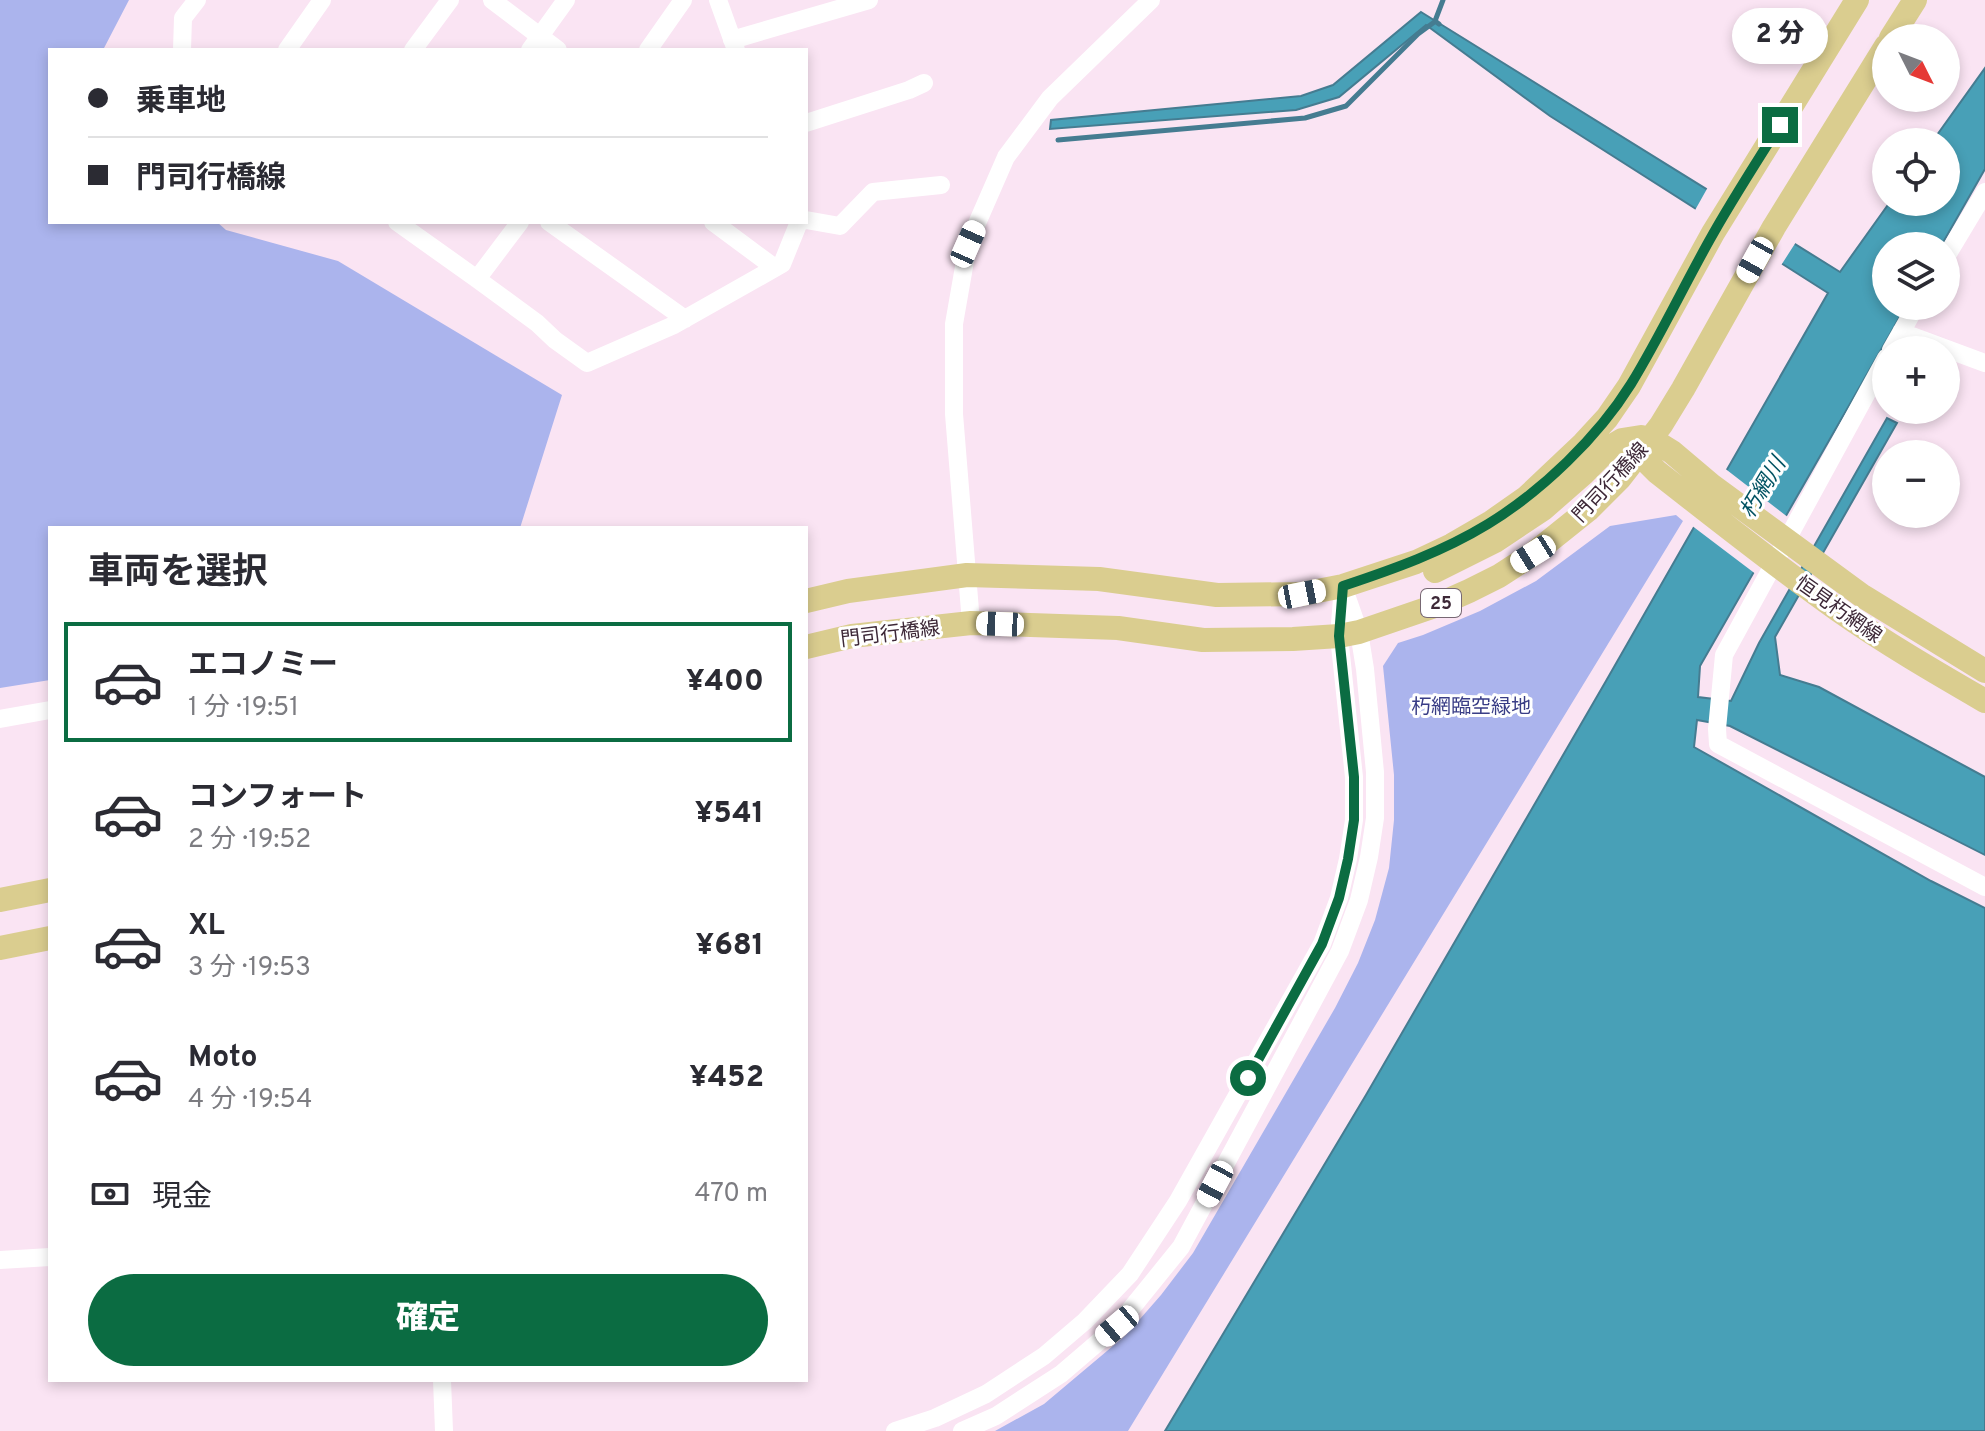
<!DOCTYPE html>
<html lang="ja">
<head>
<meta charset="utf-8">
<style>
  :root { --surface:#fff; --page:#f2f2f3; --text:#2b2b33; --muted:#7c7c81; --line:#e1e1e2; --accent:#0b6c42 }
  body { margin:0; font-family:Overpass,"Noto Sans JP",sans-serif; background:var(--page); color:var(--text); height:100vh; display:flex; flex-direction:column; font-size:30px; white-space:nowrap }
  * { box-sizing:border-box; margin:0 }
  p { font-size:26px; color:var(--muted) }
  .icon { flex:none; width:44px; height:44px; fill:none; stroke:currentColor; stroke-width:2; stroke-linecap:round; stroke-linejoin:round }
  .map { position:relative; flex:1; overflow:hidden }
  .drawer { position:absolute; left:48px; top:526px; width:760px; height:856px; display:flex; flex-direction:column; background:var(--surface); border-radius:0px; box-shadow:0 4px 12px #0003 }
  .drawer>* { flex:none }
  .hud { position:absolute; left:48px; top:48px; width:760px; height:176px; border-radius:0px; box-shadow:0 4px 12px #0003; display:grid; align-content:center; height:176px; padding:0 40px; background:var(--surface) }
  .needle { width:52px; rotate:132deg }
  .controls { position:absolute; left:1872px; top:24px; display:grid; gap:16px }
  .controls a { display:grid; place-items:center; width:88px; height:88px; border-radius:50%; background:var(--surface); box-shadow:0 4px 12px #0003; font-size:40px }
  .end { position:absolute; width:36px; height:36px; margin:-18px; border:10px solid #0b6c42; background:#fff; box-shadow:0 0 0 4px #fff }
  .from { border-radius:50% }
  .bubble { position:absolute; height:56px; border-radius:28px; background:var(--surface); box-shadow:0 4px 12px #0003; font-size:26px; font-weight:800; line-height:56px; text-align:center }
  .car { position:absolute; width:24px; height:48px; margin:-24px -12px; border-radius:10px; box-shadow:0 0 6px 2px #0007; background:linear-gradient(#fff 24%,#345 0 40%,#fff 0 76%,#345 0 86%,#fff 0) }
  .hud b { display:flex; align-items:center; gap:28px; height:76px; font-size:30px }
  .hud b+b { border-top:2px solid var(--line) }
  .hud i { width:20px; height:20px; background:var(--text) }
  ul { padding:0; list-style:none }
  li { display:flex; align-items:center; gap:24px; height:120px; margin:0 16px 12px; padding:0 24px; border:4px solid transparent; border-radius:0px }
  li div { flex:1 }
  li b { display:block; font-size:30px }
  li em { font-style:normal; font-weight:800 }
  li.current { border-color:var(--accent) }
  li>.icon { width:72px; height:72px; stroke-width:1.5 }
  h2 { padding:0 40px; font-size:36px; line-height:96px }
  .pay { display:flex; align-items:center; gap:20px; height:88px; padding:0 40px; font-size:30px }
  .pay p { margin-inline-start:auto }
  .primary-button { display:flex; gap:16px; margin-top:auto; padding:16px 40px }
  .primary-button a { flex:1; height:92px; border-radius:48px; background:var(--accent); color:#fff; font-size:32px; font-weight:800; line-height:92px; text-align:center }
  .map>svg:first-child { display:block }
</style>
</head>
<body>
<div class="map">
<svg width="1985" height="1431" viewBox="0 0 1985 1431">
  <rect width="100%" height="100%" fill="#fae4f3"/>
  <!-- green -->
  <path fill="#abb4ed" d="M0 0H129L103 50H50V222H217L226 230 338 261 562 395 520 528H50V680L0 688Z
    M1676 515 1683 521 1128 1431H995L1044 1404 1126 1335 1161 1295 1193 1253 1335 1008 1358 963 1375 920 1389 868 1394 820V775L1383 666 1398 643 1423 635 1480 611 1536 581 1610 526Z"/>
  <!-- water -->
  <path fill="#48a0b7" stroke="#457c91" stroke-width="2" d="M1421 12 1840 272 1890 202H1946V142H1932L1985 68V169L1941 246H1886V306H1906L1700 666 1698 697 1731 701 1759 643 1887 418 1897 423 1775 637 1780 675 1819 687 1985 777V855L1730 726 1697 720 1694 747 1931 881 1985 908V1431H1165L1366 1095 1606 681 1828 293 1550 116 1426 25 1339 97 1296 110 1050 129 1051 120 1301 96 1333 85Z"/>
  <!-- pier -->
  <path fill="#fae4f3" d="M1708 187 1796 242 1780 267 1694 212Z
    M1723 467 1789 518 1757 575 1691 525Z"/>
  <g fill="none" stroke-linecap="round" stroke-linejoin="round">
    <!-- stream -->
    <path stroke="#457c91" stroke-width="5" d="M1439 24 1435 21 1443 0
      M1058 140 1305 118 1346 106 1418 34 1433 23"/>
    <!-- minor -->
    <path stroke="#fff" stroke-width="18" d="M492 0 558 50
      M718 0 736 50
      M732 40 869 0
      M182 50 183 18 197 0
      M287 50 322 0
      M413 50 450 0
      M530 50 566 0
      M648 50 683 0
      M806 123 909 90 924 83
      M806 220 840 226 873 192 941 185
      M397 222 477 279 537 323 555 340 587 363 674 325 782 264 799 222
      M549 222 685 319
      M713 222 775 268
      M1946 257 1985 192
      M477 279 520 222
      M1901 332 1985 363
      M1891 350 1916 306
      M1886 358 1724 655 1717 729 1718 744 1985 887
      M971 623 954 414V324L968 244 1006 157 1050 98 1151 0
      M0 719 50 710
      M0 1260 50 1257
      M442 1380 444 1431
      M895 1431 935 1418 986 1394 1044 1356 1085 1321 1130 1274 1178 1201 1322 944 1339 898 1348 859 1354 820V777L1339 636 1343 586
      M962 1431 996 1416 1061 1374 1117 1326 1181 1247 1340 951 1359 900 1369 857 1375 818V772L1365 669 1359 632 1345 592"/>
    <!-- major -->
    <path stroke="#dacd8f" stroke-width="24" d="M1891 38 1915 0
      M1633 439 1647 462 1657 472C1717 519 1776 566 1838 610 1885 643 1935 672 1985 701
      M1435 571 1495 541 1543 509 1583 474 1610 447 1622 440 1641 437 1651 439 1672 452 1711 485 1861 595 1985 671
      M806 601 848 591 967 575 1099 579 1217 595 1302 594 1343 586 1416 562 1452 545 1490 523 1527 497 1583 444 1607 418 1629 386 1713 233 1857 0
      M806 647 852 636 971 623 1118 628 1203 640 1293 639 1339 636 1359 632 1435 606 1469 591 1499 576 1533 554 1588 510 1620 478 1661 425 1683 389 1774 227 1886 46
      M0 900 50 890
      M0 948 50 938"/>
  </g>
  <g fill="none" stroke-linecap="round" stroke-linejoin="round">
    <!-- route -->
    <path stroke="#0b6c42" stroke-width="10" d="M1248 1078 1322 944 1339 898 1348 859 1354 820V777L1339 636 1343 586C1394 569 1442 552 1488 524 1542 491 1598 437 1631 384 1661 335 1685 283 1713 234 1734 197 1757 161 1780 125"/>
  </g>
  <g text-anchor="middle" stroke-width="6" stroke-linejoin="round" paint-order="stroke">
    <!-- shield labels -->
    <rect fill="#fff" stroke="#776873" stroke-width="2" x="1421" y="589" width="40" height="28" rx="6"/>
    <g font-size="18" font-weight="bold" fill="#3d2837">
      <text x="1441" y="609">25</text>
    </g>
    <!-- street labels -->
    <g font-size="20" fill="#3d2837" stroke="#fff">
      <text transform="translate(1610 482) rotate(-47)" y="7">門司行橋線</text>
      <text transform="translate(1839 609) rotate(35)" y="7">恒見朽網線</text>
      <text transform="translate(890 633) rotate(-7)" y="7">門司行橋線</text>
    </g>
    <!-- park labels -->
    <g font-size="20" fill="#393d86" stroke="#fff">
      <text x="1471" y="713">朽網臨空緑地</text>
    </g>
    <!-- water labels -->
    <g font-size="22" font-style="italic" fill="#035363" stroke="#fff">
      <text transform="translate(1762 487) rotate(-59)" y="8">朽網川</text>
    </g>
  </g>
</svg>
<div class="controls">
<a><svg class="needle" viewBox="-14 -14 28 28"><path d="M0-13l5 13h-10z" fill="#e53935"/><path d="M0 13l5-13h-10z" fill="#7c7c81"/></svg></a>
<a><svg class="icon" aria-label="locate" viewBox="0 0 24 24"><circle cx="12" cy="12" r="6"/><path d="M12 2v4M12 18v4M2 12h4M18 12h4"/></svg></a>
<a><svg class="icon" aria-label="layers" viewBox="0 0 24 24"><path d="M12 4l9 5-9 5-9-5zM3 14l9 5 9-5"/></svg></a>
<a>+</a>
<a>−</a>
</div>
<i class="end from" style="left:1248px;top:1078px"></i>
<i class="end" style="left:1780px;top:125px"></i>
<div class="bubble" style="left:1732px;top:8px;width:96px">2 分</div>
<i class="car" style="left:968px;top:244px;rotate:24deg"></i>
<i class="car" style="left:1755px;top:260px;rotate:209deg"></i>
<i class="car" style="left:1533px;top:554px;rotate:238deg"></i>
<i class="car" style="left:1302px;top:594px;rotate:79deg"></i>
<i class="car" style="left:1000px;top:624px;rotate:272deg"></i>
<i class="car" style="left:1215px;top:1184px;rotate:208deg"></i>
<i class="car" style="left:1117px;top:1326px;rotate:230deg"></i>
<div class="hud">
<b><i class="from"></i>乗車地</b>
<b><i></i>門司行橋線</b>
</div>
<section class="drawer">
<h2>車両を選択</h2>
<ul>
<li class="current"><svg class="icon" aria-label="car" viewBox="0 0 24 24"><path d="M5 17H2v-5l4-1 3-4h7l3 4 3 1v5h-3M9 17h6M6 11h13"/><circle cx="7" cy="17" r="2"/><circle cx="17" cy="17" r="2"/></svg><div><b>エコノミー</b><p>1 分 · 19:51</p></div><em>¥400</em></li>
<li><svg class="icon" aria-label="car" viewBox="0 0 24 24"><path d="M5 17H2v-5l4-1 3-4h7l3 4 3 1v5h-3M9 17h6M6 11h13"/><circle cx="7" cy="17" r="2"/><circle cx="17" cy="17" r="2"/></svg><div><b>コンフォート</b><p>2 分 · 19:52</p></div><em>¥541</em></li>
<li><svg class="icon" aria-label="car" viewBox="0 0 24 24"><path d="M5 17H2v-5l4-1 3-4h7l3 4 3 1v5h-3M9 17h6M6 11h13"/><circle cx="7" cy="17" r="2"/><circle cx="17" cy="17" r="2"/></svg><div><b>XL</b><p>3 分 · 19:53</p></div><em>¥681</em></li>
<li><svg class="icon" aria-label="car" viewBox="0 0 24 24"><path d="M5 17H2v-5l4-1 3-4h7l3 4 3 1v5h-3M9 17h6M6 11h13"/><circle cx="7" cy="17" r="2"/><circle cx="17" cy="17" r="2"/></svg><div><b>Moto</b><p>4 分 · 19:54</p></div><em>¥452</em></li>
</ul>
<div class="pay"><svg class="icon" aria-label="cash" viewBox="0 0 24 24"><path d="M3 7h18v10H3z"/><circle cx="12" cy="12" r="2"/></svg>現金<p>470 m</p></div>
<div class="primary-button"><a>確定</a></div>
</section>
</div>
</body>
</html>
